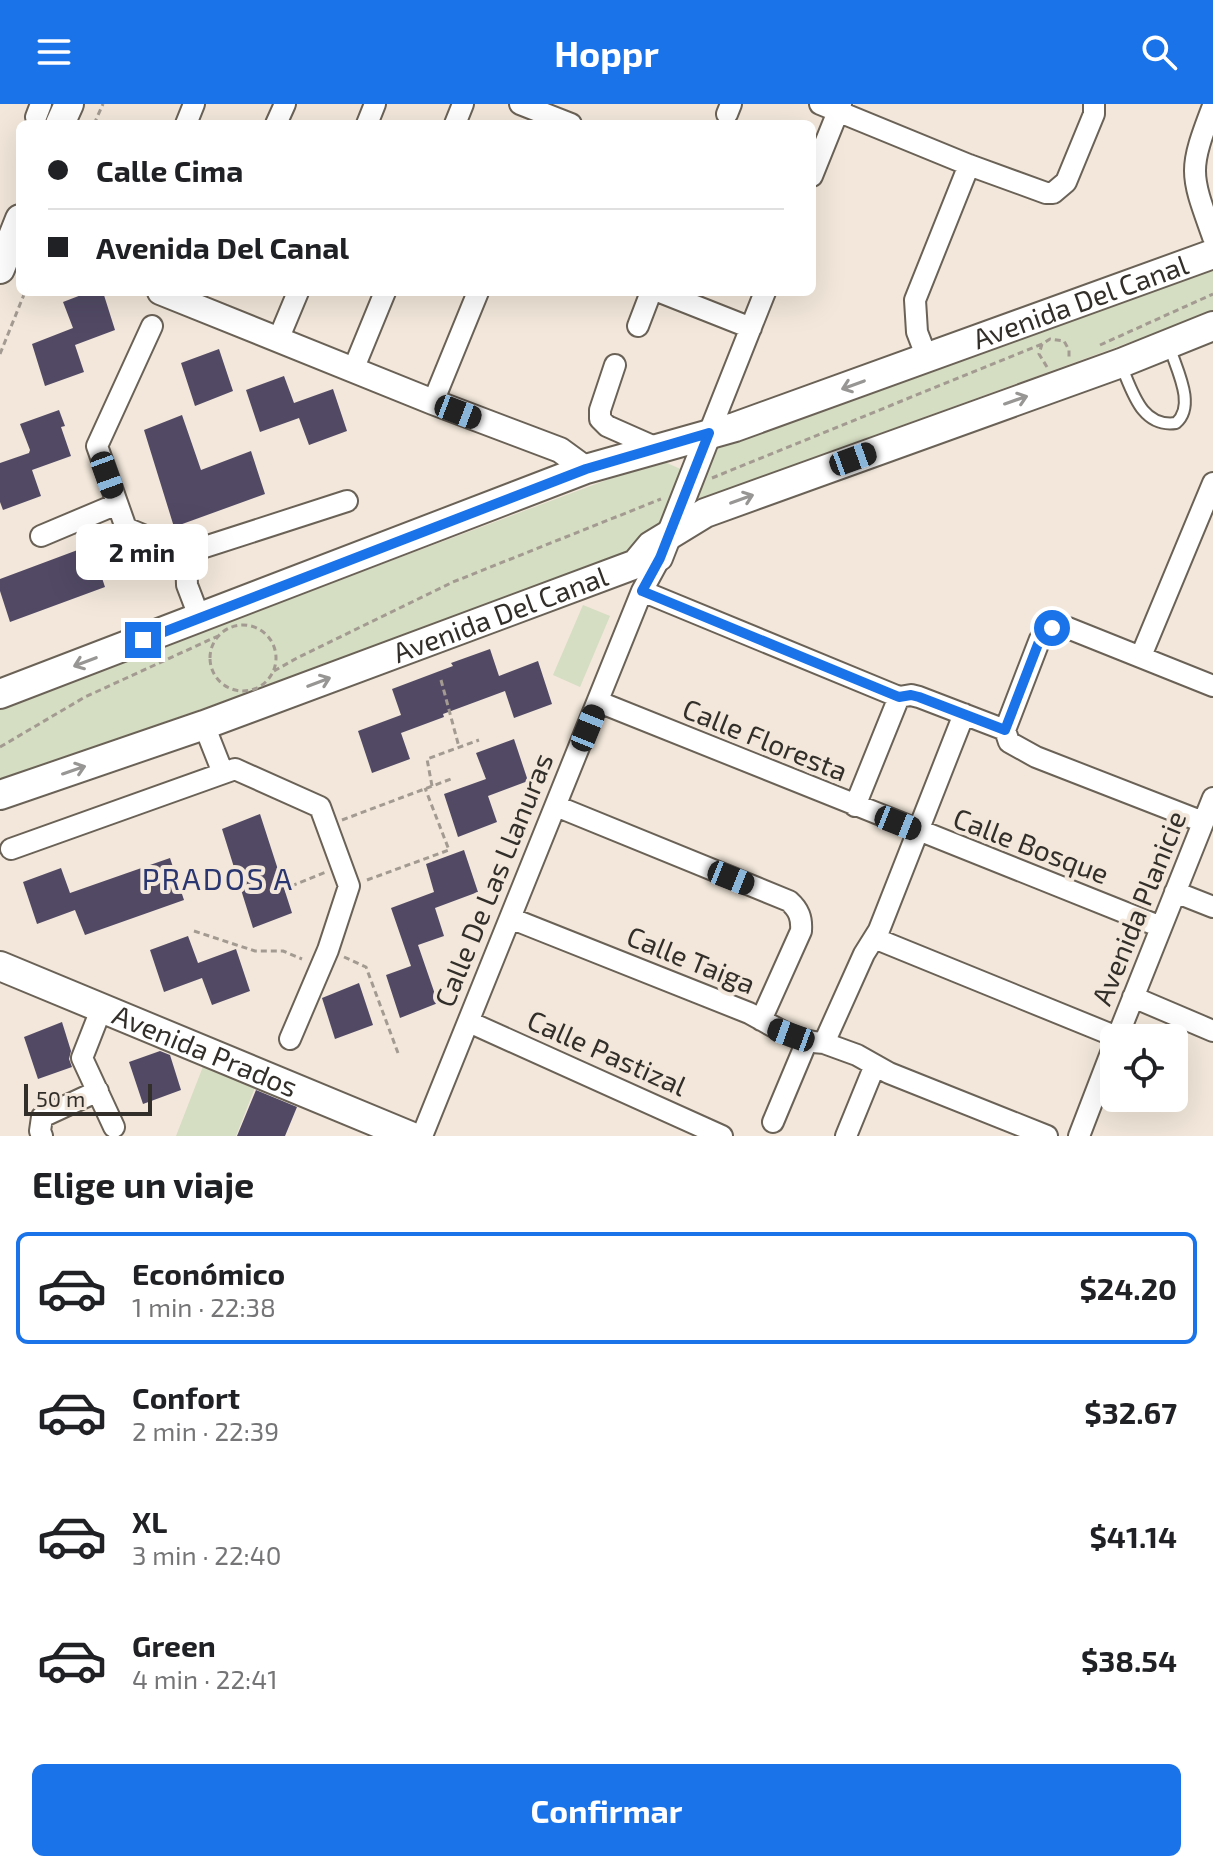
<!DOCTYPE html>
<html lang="es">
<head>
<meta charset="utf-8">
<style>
  :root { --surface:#fff; --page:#f6f6f6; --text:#202124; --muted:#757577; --line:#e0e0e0; --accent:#1a73e8 }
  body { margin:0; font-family:"Exo 2",sans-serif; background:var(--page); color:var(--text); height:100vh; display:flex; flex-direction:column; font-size:30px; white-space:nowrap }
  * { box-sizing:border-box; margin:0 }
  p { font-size:26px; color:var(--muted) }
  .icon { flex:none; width:44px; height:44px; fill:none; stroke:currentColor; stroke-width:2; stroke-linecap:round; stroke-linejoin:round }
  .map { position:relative; height:1032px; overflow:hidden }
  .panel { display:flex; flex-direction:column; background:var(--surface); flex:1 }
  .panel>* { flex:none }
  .banner { position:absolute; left:16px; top:16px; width:800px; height:176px; border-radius:12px; box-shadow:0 8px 32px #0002; display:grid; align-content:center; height:176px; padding:0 32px; background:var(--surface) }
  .fabs { position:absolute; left:1100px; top:920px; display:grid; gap:16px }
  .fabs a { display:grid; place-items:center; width:88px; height:88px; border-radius:12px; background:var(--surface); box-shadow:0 8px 32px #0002; font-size:40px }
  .scale { position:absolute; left:24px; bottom:20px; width:128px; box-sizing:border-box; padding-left:8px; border:4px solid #322e29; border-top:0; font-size:22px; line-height:28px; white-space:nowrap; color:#322e29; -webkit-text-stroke:6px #f2e7da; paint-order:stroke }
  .end { position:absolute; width:36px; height:36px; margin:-18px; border:10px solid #1a73e8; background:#fff; box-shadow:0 0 0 4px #fff }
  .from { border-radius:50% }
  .bubble { position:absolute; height:56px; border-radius:12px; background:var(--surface); box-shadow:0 8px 32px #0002; font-size:26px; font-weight:700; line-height:56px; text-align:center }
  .car { position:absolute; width:24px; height:48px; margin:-24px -12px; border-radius:10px; box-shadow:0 0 6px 2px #0007; background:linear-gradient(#222 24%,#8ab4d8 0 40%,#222 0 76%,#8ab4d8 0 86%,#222 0) }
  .banner b { display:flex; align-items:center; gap:28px; height:76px; font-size:30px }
  .banner b+b { border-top:2px solid var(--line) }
  .banner i { width:20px; height:20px; background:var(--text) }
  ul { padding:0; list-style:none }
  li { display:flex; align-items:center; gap:24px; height:112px; margin:0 16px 12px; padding:0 16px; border:4px solid transparent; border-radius:12px }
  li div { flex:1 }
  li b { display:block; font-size:30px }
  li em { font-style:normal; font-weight:700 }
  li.selected { border-color:var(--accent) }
  li>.icon { width:72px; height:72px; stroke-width:1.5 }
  h2 { padding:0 32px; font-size:36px; line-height:96px }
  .cta { display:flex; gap:16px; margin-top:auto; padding:16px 32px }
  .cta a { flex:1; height:92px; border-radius:12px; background:var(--accent); color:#fff; font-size:32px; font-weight:700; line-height:92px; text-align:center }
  header { display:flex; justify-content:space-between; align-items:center; height:104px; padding:0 32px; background:var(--accent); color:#fff; font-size:36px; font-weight:700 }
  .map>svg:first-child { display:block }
</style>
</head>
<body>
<header><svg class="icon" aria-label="menu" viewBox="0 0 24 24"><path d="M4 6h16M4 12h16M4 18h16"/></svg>Hoppr<svg class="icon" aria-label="search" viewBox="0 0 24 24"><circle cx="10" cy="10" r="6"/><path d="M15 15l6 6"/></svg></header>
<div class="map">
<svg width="1213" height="1032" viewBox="0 0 1213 1032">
  <rect width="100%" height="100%" fill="#f2e7da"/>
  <!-- green -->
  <path fill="#d5ddc2" d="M1213 162V208L697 396 719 326Z
    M660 356 685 367 662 419 627 455 0 676V603Z
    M583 501 610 512 580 583 553 571Z
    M204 960 256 981 236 1032H176Z"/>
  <!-- building -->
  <path fill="#524a65" d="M89 188H103L115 226 75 241 84 268 45 282 32 240 73 224 63 198Z
    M219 245 233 287 195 302 181 259Z
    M284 272 294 299 333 285 347 327 309 341 299 314 260 328 246 286Z
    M59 306 65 322 61 323 71 352 32 366 41 392 3 406 0 398V359L29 349 30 346 20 320Z
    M182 311 201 366 251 347 265 390 174 423 144 326Z
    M91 441 105 483 10 518 0 487V475Z
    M490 545 499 572 538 557 552 600 514 614 505 587 443 610 444 613 401 629 410 655 372 669 358 627 401 611 392 585 453 562 451 559Z
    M514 635 528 677 488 692 497 718 458 733 444 690 486 675 476 649Z
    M260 710 292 809 253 824 222 725Z
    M464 746 478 788 435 804 444 832 418 841 438 899 400 914 386 871 411 862 391 804 434 788 426 760Z
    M170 754 184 796 85 831 75 806 37 820 23 778 61 764 70 789Z
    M188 832 198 859 236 845 250 887 212 901 202 874 164 888 150 846Z
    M359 879 373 921 335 935 322 894Z
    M62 918 71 947 69 955 72 963 38 975 24 933Z
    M160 947 170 951 181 986 143 1000 129 958Z
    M256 986 297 1003 285 1032H237Z"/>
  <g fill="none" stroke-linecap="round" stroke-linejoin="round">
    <defs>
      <path id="service" d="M1121 261C1132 286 1141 324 1176 319 1197 301 1175 263 1169 241"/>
      <path id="minor" d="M520 0 571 20
        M820 0 969 61 1046 89H1053L1066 78 1094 10V0
        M1213 2C1188 67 1190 69 1213 133
        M727 10 731 0
        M36 13 41 0
        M186 20 194 0
        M276 20 285 0
        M367 20 375 0
        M455 20 463 0
        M812 72 841 0
        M660 188 751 224
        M152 222 97 342 126 424 186 449
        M638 222 651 188
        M278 236 298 188
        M927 254 917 228 915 196 969 61
        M615 261 600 306V315L607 322 659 345
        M353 266 385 188
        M433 298 478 188
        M709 329 765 188
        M41 432 117 400
        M642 487 899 593
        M200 515 187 481 186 449 347 397
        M1141 552 1213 379
        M899 593 911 591 919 593 1005 626
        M599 598 1161 823
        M964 610 879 826 864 850 824 939 857 951 889 969 1047 1032
        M204 621 223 669
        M1005 626 1040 535 1052 524H1068L1213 582
        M1005 626 1009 638 1036 653 1203 718
        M556 702 789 797C799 806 802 814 801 827L761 916
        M855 702 899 593
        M11 745 235 665 320 703 349 782 328 846 290 935
        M1175 788 1213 803
        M510 814 749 909C773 922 796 938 824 939
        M874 834 1117 933
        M1133 893 1213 927
        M102 903 82 954 114 1023
        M469 918 722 1032
        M1117 934 1213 694
        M773 1018 807 937
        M42 1032 40 1027 42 1013 98 987
        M422 1032 642 487 660 454
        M846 1032 875 961
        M1079 1032 1114 941"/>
      <path id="tertiary" d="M160 188 433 298 560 346 586 365
        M660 454 709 329"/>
      <g id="secondary">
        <path d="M60 20 69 0"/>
        <path d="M0 165 20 115"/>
        <path id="s1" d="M0 590 586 365 735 323 1213 150"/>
        <path id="s2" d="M0 691 204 621 636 460 651 442 705 409 1121 259 1213 222"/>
        <path id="s3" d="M0 862 410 1032"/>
      </g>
    </defs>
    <!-- service casing -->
    <use href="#service" stroke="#6b6257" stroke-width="14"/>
    <!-- minor casing -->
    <use href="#minor" stroke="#6b6257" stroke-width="24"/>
    <!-- tertiary casing -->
    <use href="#tertiary" stroke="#6b6257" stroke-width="28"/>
    <!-- secondary casing -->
    <use href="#secondary" stroke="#6b6257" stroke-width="32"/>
    <!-- path -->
    <path stroke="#a39b91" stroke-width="3" stroke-dasharray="6 4" stroke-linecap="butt" d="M94 20 103 0
      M1100 241 1213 190
      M0 250 25 188
      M1047 263 1039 250 1042 240 1050 235 1064 237 1069 246V253
      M712 374 1042 240
      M210 554a33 33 0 1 1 66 0a33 33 0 1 1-66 0Z
      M274 567 297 554 453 478 661 395
      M441 576 459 643
      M0 643 85 593 218 532
      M432 682 427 655 479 636
      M342 716 451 675
      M367 776 449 746 425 684
      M291 782 326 768
      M194 827 255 847H283L302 855
      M344 853 366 863 398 949"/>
    <!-- service -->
    <use href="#service" stroke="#fff" stroke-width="10"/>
    <!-- minor -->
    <use href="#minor" stroke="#fff" stroke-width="20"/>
    <!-- tertiary -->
    <use href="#tertiary" stroke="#fff" stroke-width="24"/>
    <!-- secondary -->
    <use href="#secondary" stroke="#fff" stroke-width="28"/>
  </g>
  <!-- one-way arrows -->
  <defs><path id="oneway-shaft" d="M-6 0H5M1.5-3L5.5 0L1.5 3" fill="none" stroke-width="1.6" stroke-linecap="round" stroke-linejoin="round" transform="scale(2)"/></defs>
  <g stroke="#989694">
    <use href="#oneway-shaft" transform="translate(853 281) rotate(160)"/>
    <use href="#oneway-shaft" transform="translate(1016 296) rotate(-19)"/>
    <use href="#oneway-shaft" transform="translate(742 395) rotate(-20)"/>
    <use href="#oneway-shaft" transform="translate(85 558) rotate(159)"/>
    <use href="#oneway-shaft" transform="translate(319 578) rotate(-21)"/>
    <use href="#oneway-shaft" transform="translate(74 666) rotate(-19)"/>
  </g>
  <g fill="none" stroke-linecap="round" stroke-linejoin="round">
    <!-- route -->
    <path stroke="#1a73e8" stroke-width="10" d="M143 536 586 365 709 329 660 454 642 487 899 593 911 591 919 593 1005 626 1040 535 1052 524"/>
  </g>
  <g text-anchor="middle" stroke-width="8" stroke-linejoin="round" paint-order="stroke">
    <!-- street labels -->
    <g font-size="28" fill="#322e29" stroke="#f2e7da">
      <text dy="10" stroke="none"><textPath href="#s1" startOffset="1150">Avenida Del Canal</textPath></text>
      <text dy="10" stroke="none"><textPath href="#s2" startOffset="532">Avenida Del Canal</textPath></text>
      <text transform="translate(765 636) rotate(22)" y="10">Calle Floresta</text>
      <text transform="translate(1031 742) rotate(21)" y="10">Calle Bosque</text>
      <text transform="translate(494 776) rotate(-68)" y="10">Calle De Las Llanuras</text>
      <text transform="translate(1139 804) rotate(-68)" y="10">Avenida Planicie</text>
      <text transform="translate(691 856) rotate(22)" y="10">Calle Taiga</text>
      <text dy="10" stroke="none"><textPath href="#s3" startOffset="222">Avenida Prados</textPath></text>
      <text transform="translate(607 949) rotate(24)" y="10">Calle Pastizal</text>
    </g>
    <!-- neighbourhood labels -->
    <g font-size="30" letter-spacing="2" fill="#2a3670" stroke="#f2e7da">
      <text x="218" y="786">PRADOS A</text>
    </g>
  </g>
</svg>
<div class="fabs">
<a><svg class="icon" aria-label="locate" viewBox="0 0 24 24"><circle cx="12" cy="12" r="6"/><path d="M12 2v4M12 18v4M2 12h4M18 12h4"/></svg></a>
</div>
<div class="scale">50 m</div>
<i class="end from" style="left:1052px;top:524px"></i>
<i class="end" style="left:143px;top:536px"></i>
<div class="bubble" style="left:76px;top:420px;width:132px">2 min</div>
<i class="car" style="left:458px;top:308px;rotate:111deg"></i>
<i class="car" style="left:853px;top:355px;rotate:70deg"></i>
<i class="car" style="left:107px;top:371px;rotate:160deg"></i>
<i class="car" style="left:588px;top:624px;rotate:22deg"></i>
<i class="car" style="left:898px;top:719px;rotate:112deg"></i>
<i class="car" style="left:731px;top:774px;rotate:112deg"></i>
<i class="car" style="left:791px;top:931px;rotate:290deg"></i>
<div class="banner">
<b><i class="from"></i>Calle Cima</b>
<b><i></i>Avenida Del Canal</b>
</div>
</div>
<section class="panel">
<h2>Elige un viaje</h2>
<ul>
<li class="selected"><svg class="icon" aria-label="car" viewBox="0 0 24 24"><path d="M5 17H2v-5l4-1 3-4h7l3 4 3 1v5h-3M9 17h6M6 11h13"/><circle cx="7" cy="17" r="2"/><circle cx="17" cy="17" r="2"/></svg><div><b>Económico</b><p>1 min · 22:38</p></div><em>$24.20</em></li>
<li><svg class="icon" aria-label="car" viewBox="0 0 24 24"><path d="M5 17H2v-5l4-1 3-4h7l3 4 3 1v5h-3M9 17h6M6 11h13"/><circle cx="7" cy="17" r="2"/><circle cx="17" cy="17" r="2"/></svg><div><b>Confort</b><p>2 min · 22:39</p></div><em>$32.67</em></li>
<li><svg class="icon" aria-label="car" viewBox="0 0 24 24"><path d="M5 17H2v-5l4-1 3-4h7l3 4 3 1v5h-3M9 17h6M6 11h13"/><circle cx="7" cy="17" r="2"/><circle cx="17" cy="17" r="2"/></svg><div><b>XL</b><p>3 min · 22:40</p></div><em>$41.14</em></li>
<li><svg class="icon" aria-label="car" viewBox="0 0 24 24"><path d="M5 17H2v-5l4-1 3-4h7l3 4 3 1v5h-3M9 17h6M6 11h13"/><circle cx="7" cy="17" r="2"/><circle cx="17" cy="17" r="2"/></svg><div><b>Green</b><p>4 min · 22:41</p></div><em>$38.54</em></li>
</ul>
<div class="cta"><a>Confirmar</a></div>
</section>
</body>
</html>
